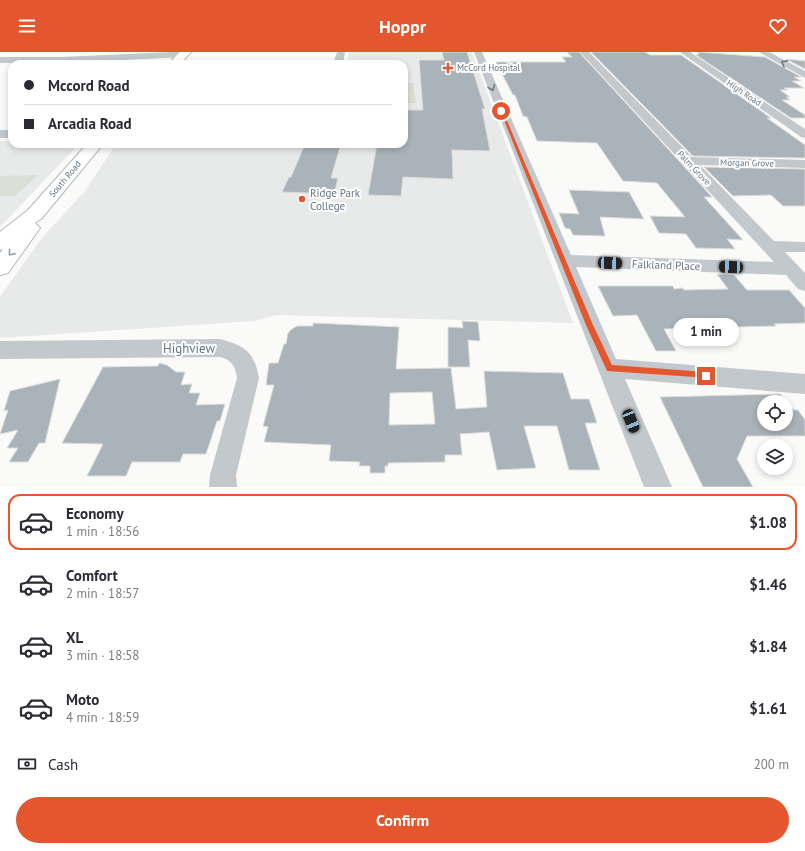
<!DOCTYPE html>
<html lang="en">
<head>
<meta charset="utf-8">
<style>
  :root { --surface:#fff; --page:#f2f2f3; --text:#2b2b33; --muted:#7c7c81; --line:#e1e1e2; --accent:#e4572e }
  body { margin:0; font-family:"PT Sans",sans-serif; background:var(--page); color:var(--text); height:100vh; display:flex; flex-direction:column; font-size:15px; white-space:nowrap }
  * { box-sizing:border-box; margin:0 }
  p { font-size:13px; color:var(--muted) }
  .icon { flex:none; width:22px; height:22px; fill:none; stroke:currentColor; stroke-width:2; stroke-linecap:round; stroke-linejoin:round }
  .map { position:relative; height:435px; overflow:hidden }
  .drawer { display:flex; flex-direction:column; background:var(--surface); flex:1 }
  .drawer>* { flex:none }
  .top-card { position:absolute; left:8px; top:8px; width:400px; height:88px; border-radius:12px; box-shadow:0 2px 6px #0003; display:grid; align-content:center; height:88px; padding:0 16px; background:var(--surface) }
  .tools { position:absolute; left:757px; top:343px; display:grid; gap:8px }
  .tools a { display:grid; place-items:center; width:36px; height:36px; border-radius:50%; background:var(--surface); box-shadow:0 2px 6px #0003; font-size:20px }
  .end { position:absolute; width:18px; height:18px; margin:-9px; border:5px solid #e4572e; background:#fff; box-shadow:0 0 0 2px #fff }
  .from { border-radius:50% }
  .bubble { position:absolute; height:28px; border-radius:14px; background:var(--surface); box-shadow:0 2px 6px #0003; font-size:13px; font-weight:800; line-height:28px; text-align:center }
  .car { position:absolute; width:12px; height:24px; margin:-12px -6px; border-radius:5px; box-shadow:0 0 3px 1px #0007; background:linear-gradient(#222 24%,#8ab4d8 0 40%,#222 0 76%,#8ab4d8 0 86%,#222 0) }
  .top-card b { display:flex; align-items:center; gap:14px; height:38px; font-size:15px }
  .top-card b+b { border-top:1px solid var(--line) }
  .top-card i { width:10px; height:10px; background:var(--text) }
  ul { padding:7px 0 0; list-style:none }
  li { display:flex; align-items:center; gap:12px; height:56px; margin:0 8px 6px; padding:0 8px; border:2px solid transparent; border-radius:12px }
  li div { flex:1 }
  li b { display:block; font-size:15px }
  li em { font-style:normal; font-weight:800 }
  li.current { border-color:var(--accent) }
  li>.icon { width:36px; height:36px; stroke-width:1.5 }
  .pay { display:flex; align-items:center; gap:10px; height:44px; padding:0 16px; font-size:15px }
  .pay p { margin-inline-start:auto }
  .primary-button { display:flex; gap:8px; margin-top:auto; padding:8px 16px }
  .primary-button a { flex:1; height:46px; border-radius:24px; background:var(--accent); color:#fff; font-size:16px; font-weight:800; line-height:46px; text-align:center }
  header { display:flex; justify-content:space-between; align-items:center; height:52px; padding:0 16px; background:var(--accent); color:#fff; font-size:18px; font-weight:800 }
  .map>svg:first-child { display:block }
</style>
</head>
<body>
<header><svg class="icon" aria-label="menu" viewBox="0 0 24 24"><path d="M4 6h16M4 12h16M4 18h16"/></svg>Hoppr<svg class="icon" aria-label="heart" viewBox="0 0 24 24"><path d="M12 20l-8-8c-3-5 5-10 8-4 3-6 11-1 8 4z"/></svg></header>
<div class="map">
<svg width="805" height="435" viewBox="0 0 805 435">
  <rect width="100%" height="100%" fill="#fafaf8"/>
  <!-- built -->
  <path fill="#e8e9e9" d="M349 0H472L573 271 277 263 255 269 0 286V245L41 187 85 139 116 92H404V12H347Z
    M0 89H12V92H79L0 175Z"/>
  <!-- green -->
  <path fill="#dadfd7" d="M404 31H413L416 51H404Z
    M38 123 15 144H0V124Z"/>
  <!-- building -->
  <path fill="#aab3b9" stroke="#dcdcda" fill-rule="evenodd" d="M442 0H467L485 57H482L490 99 452 98 453 127 403 125 401 144 368 143 377 92H404V58H423L419 8H444Z
    M567 0H579L712 145H704L743 188 727 187 735 197 696 196 686 182 659 181 650 164 685 165 657 131 623 129 597 91 537 89 527 65 523 64 515 43H513L496 10H566L562 5H572Z
    M591 0H645L650 3H681L771 66H767L805 93V106L693 104Z
    M697 0 765 5 801 25H794L801 29H792L804 36H784L788 38H780L790 45H786L790 48H782L805 63V66H791L696 3 699 2Z
    M786 7 805 9V17Z
    M305 92H341L331 126H338L334 142 282 140 289 125H291Z
    M704 115 805 117V154H783L771 143 733 144Z
    M569 138 629 140 644 167 600 165 605 184 573 183 570 177 565 176 559 161 579 162Z
    M717 222 734 223 747 238H789L805 256V271L774 272 776 274 664 277 676 299H656L637 263 613 264 598 234H673L674 237 683 236 684 238 728 237Z
    M462 269 478 270 480 289 468 288 470 315H448V275L463 276Z
    M313 271 399 275 396 317 451 316 456 357 487 355 484 319 563 321 571 347H589L597 371H585L600 418H569L557 374H524L536 416 497 418 489 380 460 382 462 403H445V410L388 411V414H385V421H370V414H359L360 410 329 409 331 393 264 390 268 375 263 374 274 333H266L269 311H278L284 292H286L288 281 292 277 297 274H313ZM432 340 435 372 389 373 390 341Z
    M159 311 167 313 176 320H185L181 333 192 332 189 341H200L196 353 225 352 220 369H217L206 402H183L180 410H132L126 424H87L103 392 62 391 103 315 158 314Z
    M60 327 45 391H39L28 410H9L18 396H7L18 378 0 382 8 358 4 359 10 339Z
    M780 342 786 350H764V372H786V350L794 358H798L805 368V384H747L737 407 753 435H703L660 345Z"/>
  <g fill="none" stroke-linecap="round" stroke-linejoin="round">
    <defs>
      <path id="major" d="M180 0H191L180 12H168Z
        M87 92H103L42 166 35 171 40 176 8 221 0 223V201L3 197 0 198V180L28 158Z"/>
    </defs>
    <!-- major casing -->
    <use href="#major" stroke="#b5babe" stroke-width="2"/>
    <!-- minor -->
    <path fill="#c3c8cc" fill-rule="evenodd" d="M171 0H187L188 2 184 5 62 11H0V5H62Z
      M337 0H345L343 12H333Z
      M474 0H482L571 203 774 210 580 0H589L692 105 805 108V116L700 113 774 189 805 190V200H785L805 221V239L798 237 786 223 576 215 616 307 805 322V342L625 327 672 435H644Z
      M680 0H690L805 77V86L801 85Z
      M759 0H769L805 19V26Z
      M0 78H12V86H0Z
      M220 287C245 294 254 299 259 326L236 423 237 435H209L210 423 237 326C235 314 232 308 220 305L0 307V289Z"/>
    <!-- major -->
    <use href="#major" fill="#fff" fill-rule="evenodd"/>
  </g>
  <!-- one-way arrows -->
  <defs><path id="oneway-chevron" d="M-2-3.5L2.5 0L-2 3.5" fill="none" stroke-width="1.6" stroke-linecap="round" stroke-linejoin="round"/></defs>
  <g stroke="#6a7a87">
    <use href="#oneway-chevron" transform="translate(784 11) rotate(-151)"/>
    <use href="#oneway-chevron" transform="translate(492 36) rotate(68)"/>
  </g>
  <use stroke="#939fa8" href="#oneway-chevron" transform="translate(11 201) rotate(129)"/>
  <!-- route -->
  <path fill="#e4572e" d="M500 58 503 59 593 273 612 313 706 320 710 324 709 326 607 319 586 273Z"/>
  <!-- markers -->
  <g fill="#e4572e" stroke="#fff" stroke-width="1.5">
    <path d="M446 10h4v4h4v4h-4v4h-4v-4h-4v-4h4z"/>
    <circle cx="302" cy="147" r="4"/>
  </g>
  <g text-anchor="middle" stroke-width="4" stroke-linejoin="round" paint-order="stroke">
    <!-- far-poi labels -->
    <g font-size="9" fill="#657683" stroke="#fff" text-anchor="start">
      <text x="457" y="19">McCord Hospital</text>
    </g>
    <!-- far-street labels -->
    <g font-size="9" fill="#657683" stroke="#fff">
      <text transform="translate(744 41) rotate(34)" y="3">High Road</text>
      <text transform="translate(747 111) rotate(1)" y="3">Morgan Grove</text>
      <text transform="translate(694 116) rotate(46)" y="3">Palm Grove</text>
      <text transform="translate(65 127) rotate(-50)" y="3">South Road</text>
    </g>
    <!-- poi labels -->
    <g font-size="11" fill="#657683" stroke="#fff" text-anchor="start">
      <text x="310" y="145">Ridge Park<tspan x="310" dy="13">College</tspan></text>
    </g>
    <!-- street labels -->
    <g font-size="11" fill="#657683" stroke="#fff">
      <text transform="translate(666 213) rotate(2)" y="4">Falkland Place</text>
    </g>
    <!-- near-street labels -->
    <g font-size="13" fill="#657683" stroke="#fff">
      <text x="189" y="301">Highview</text>
    </g>
  </g>
</svg>
<div class="tools">
<a><svg class="icon" aria-label="locate" viewBox="0 0 24 24"><circle cx="12" cy="12" r="6"/><path d="M12 2v4M12 18v4M2 12h4M18 12h4"/></svg></a>
<a><svg class="icon" aria-label="layers" viewBox="0 0 24 24"><path d="M12 4l9 5-9 5-9-5zM3 14l9 5 9-5"/></svg></a>
</div>
<i class="end from" style="left:501px;top:59px"></i>
<i class="end" style="left:706px;top:324px"></i>
<div class="bubble" style="left:673px;top:266px;width:66px">1 min</div>
<i class="car" style="left:610px;top:211px;rotate:92deg"></i>
<i class="car" style="left:731px;top:215px;rotate:272deg"></i>
<i class="car" style="left:631px;top:369px;rotate:158deg"></i>
<div class="top-card">
<b><i class="from"></i>Mccord Road</b>
<b><i></i>Arcadia Road</b>
</div>
</div>
<section class="drawer">
<ul>
<li class="current"><svg class="icon" aria-label="car" viewBox="0 0 24 24"><path d="M5 17H2v-5l4-1 3-4h7l3 4 3 1v5h-3M9 17h6M6 11h13"/><circle cx="7" cy="17" r="2"/><circle cx="17" cy="17" r="2"/></svg><div><b>Economy</b><p>1 min · 18:56</p></div><em>$1.08</em></li>
<li><svg class="icon" aria-label="car" viewBox="0 0 24 24"><path d="M5 17H2v-5l4-1 3-4h7l3 4 3 1v5h-3M9 17h6M6 11h13"/><circle cx="7" cy="17" r="2"/><circle cx="17" cy="17" r="2"/></svg><div><b>Comfort</b><p>2 min · 18:57</p></div><em>$1.46</em></li>
<li><svg class="icon" aria-label="car" viewBox="0 0 24 24"><path d="M5 17H2v-5l4-1 3-4h7l3 4 3 1v5h-3M9 17h6M6 11h13"/><circle cx="7" cy="17" r="2"/><circle cx="17" cy="17" r="2"/></svg><div><b>XL</b><p>3 min · 18:58</p></div><em>$1.84</em></li>
<li><svg class="icon" aria-label="car" viewBox="0 0 24 24"><path d="M5 17H2v-5l4-1 3-4h7l3 4 3 1v5h-3M9 17h6M6 11h13"/><circle cx="7" cy="17" r="2"/><circle cx="17" cy="17" r="2"/></svg><div><b>Moto</b><p>4 min · 18:59</p></div><em>$1.61</em></li>
</ul>
<div class="pay"><svg class="icon" aria-label="cash" viewBox="0 0 24 24"><path d="M3 7h18v10H3z"/><circle cx="12" cy="12" r="2"/></svg>Cash<p>200 m</p></div>
<div class="primary-button"><a>Confirm</a></div>
</section>
</body>
</html>
